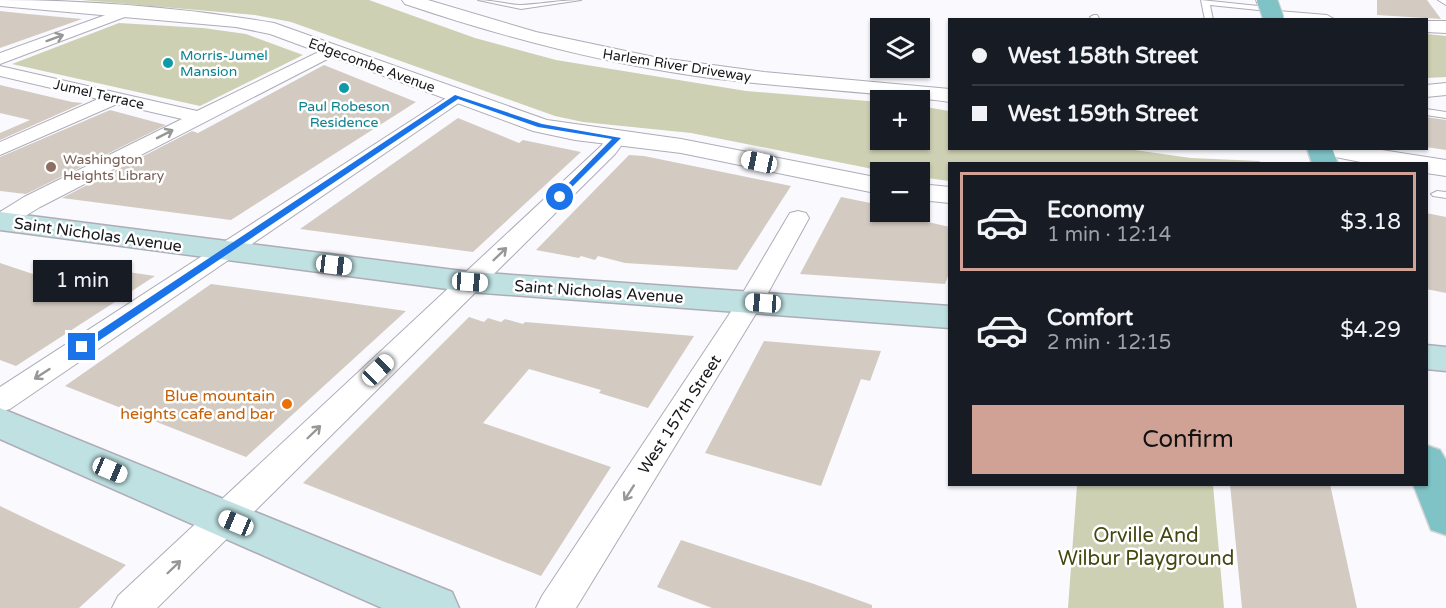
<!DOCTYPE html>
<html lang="en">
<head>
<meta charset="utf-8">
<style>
  :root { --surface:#171b24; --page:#20242c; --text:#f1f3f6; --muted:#9ea1a6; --line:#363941; --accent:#d0a296 }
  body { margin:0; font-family:"Varela Round",sans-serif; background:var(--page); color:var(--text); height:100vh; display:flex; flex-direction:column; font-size:22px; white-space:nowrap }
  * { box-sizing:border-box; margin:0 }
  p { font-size:20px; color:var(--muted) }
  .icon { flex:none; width:33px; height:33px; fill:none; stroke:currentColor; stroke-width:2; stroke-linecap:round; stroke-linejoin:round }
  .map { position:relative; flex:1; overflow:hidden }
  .drawer { position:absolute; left:948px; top:162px; width:480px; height:324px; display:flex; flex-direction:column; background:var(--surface); border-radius:0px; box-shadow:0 2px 4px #0004 }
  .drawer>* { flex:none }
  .top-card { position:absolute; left:948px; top:18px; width:480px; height:132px; border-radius:0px; box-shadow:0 2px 4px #0004; display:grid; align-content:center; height:132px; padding:0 24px; background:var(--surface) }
  .buttons { position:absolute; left:870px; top:18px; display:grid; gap:12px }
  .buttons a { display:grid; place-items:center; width:60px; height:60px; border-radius:0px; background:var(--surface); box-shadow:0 2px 4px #0004; font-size:30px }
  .end { position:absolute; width:27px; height:27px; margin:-14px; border:8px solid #1a73e8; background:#fff; box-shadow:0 0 0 3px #fff }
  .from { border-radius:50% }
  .bubble { position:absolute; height:42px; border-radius:0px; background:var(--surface); box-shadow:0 2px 4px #0004; font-size:20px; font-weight:600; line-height:42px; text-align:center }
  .car { position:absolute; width:18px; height:36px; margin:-18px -9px; border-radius:8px; box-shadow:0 0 4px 2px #0007; background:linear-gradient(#fff 24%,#345 0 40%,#fff 0 76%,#345 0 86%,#fff 0) }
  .top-card b { display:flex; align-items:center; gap:21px; height:57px; font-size:22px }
  .top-card b+b { border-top:2px solid var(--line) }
  .top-card i { width:15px; height:15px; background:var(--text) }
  ul { padding:10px 0 0; list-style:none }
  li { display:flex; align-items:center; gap:18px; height:99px; margin:0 12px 9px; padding:0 12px; border:3px solid transparent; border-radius:0px }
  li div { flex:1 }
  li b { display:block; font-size:22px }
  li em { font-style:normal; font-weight:600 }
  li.active { border-color:var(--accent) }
  li>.icon { width:54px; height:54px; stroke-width:1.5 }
  .button { display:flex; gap:12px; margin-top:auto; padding:12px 24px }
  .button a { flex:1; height:69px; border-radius:0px; background:var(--accent); color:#111; font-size:24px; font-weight:600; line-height:69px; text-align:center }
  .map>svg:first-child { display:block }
</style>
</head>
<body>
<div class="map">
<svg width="1446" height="608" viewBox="0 0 1446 608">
  <rect width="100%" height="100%" fill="#faf9fe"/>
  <!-- green -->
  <path fill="#ced0b3" d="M81 0H369L475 38 556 60 746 91 880 102V140H920V106L949 111 950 148H1120L1191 158 1259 161 1262 163 950 164 949 181 920 177V172H888L691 133 583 122 555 116 291 22 255 15Z
    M119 23 203 28 246 34 303 55 200 106 12 64Z
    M1427 34 1446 36V77L1427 78Z
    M1077 485H1213L1224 608H1068Z"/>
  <!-- building -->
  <path fill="#d3cbc2" d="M1377 0H1427L1441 19 1377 15Z
    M0 11 28 14 82 19 0 48Z
    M324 65 416 102 231 220 62 198 192 131 198 133Z
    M0 85 72 102 83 103 0 140V133L30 120 0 113Z
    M110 110 166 125 26 194 0 191V157Z
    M1426 117 1446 120V150L1426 147Z
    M458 118 519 143 523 140 581 152 473 252 300 229Z
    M629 155 644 156 791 186 737 270 625 263 598 256 595 260 581 256 579 258 536 250Z
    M841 197 880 205V212L922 214 919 220 950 227V271L945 284 800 274Z
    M1426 213 1446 217V293L1426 289Z
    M0 263 42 277 67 263 155 276 16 366 0 360Z
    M211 284 308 297 406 311 246 457 65 386Z
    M469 317 484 322 488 318 501 322 505 319 523 324 525 322 694 336 648 408 599 393 601 390 529 369 483 423 611 467 541 576 303 483Z
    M764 341 881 351 870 381 861 379 821 486 705 453Z
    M1230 484H1330L1357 608H1242Z
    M0 506 50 530 126 565 79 608H0Z
    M681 540 814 584 872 605V608H712L657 587Z"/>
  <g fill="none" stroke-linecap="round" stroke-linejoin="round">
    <defs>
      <path id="service" d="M478 0C493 0 508 5 522 5 542 4 561 0 581 0L521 9Z
        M1201 0 1268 7 1272 9 1268 11 1210 5 1213 20H1205Z
        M1094 15H1097L1100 20H1092L1090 17Z
        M1426 109 1446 112V118L1426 115Z
        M1437 191 1446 192V198L1433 196 1431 194Z"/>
      <path id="minor" d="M1438 0H1446V5Z
        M125 8 132 12 130 15 0 64V53Z
        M333 45 341 50 339 53 40 207 9 226 0 227V212L24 197 182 119 117 104 0 155V142L98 99 0 76V66L197 111Z
        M457 91 463 92 466 96 463 100 10 409 0 412V387Z
        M617 132 627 138 615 154 157 608H112L118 596 601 146 610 134Z
        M798 211 806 213 809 218 763 302 576 608H536L542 596 738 301 787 218 790 213Z"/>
      <path id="tertiary" d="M0 0C88 0 187 8 274 23L547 120 681 139 880 178V194L681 153 575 140 533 131 270 34 236 27 0 6Z
        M402 0H428L536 32 654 57 764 72 950 89V102C865 91 780 88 696 76 597 62 500 36 405 4Z
        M1256 0H1274L1278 11 1327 15 1336 20H1264Z
        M1426 21H1446V33L1426 32Z
        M1446 83V95L1426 97V85Z
        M1312 148H1369L1446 160V176L1426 173V164H1371L1315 153Z
        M920 184 950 187V203L920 200Z"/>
      <path id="secondary" d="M0 212 470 272 950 306V328L470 292 0 230Z
        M1426 345 1446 347V371L1426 369Z
        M0 408 452 592 459 608H382L0 439Z"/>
      <path id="primary" d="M1307 148H1332L1338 164H1312Z
        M1426 445 1440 450 1446 460V535L1431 530 1413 484H1426Z"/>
    </defs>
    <!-- service casing -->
    <use href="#service" stroke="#aeacb7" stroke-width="2"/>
    <!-- minor casing -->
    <use href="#minor" stroke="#aeacb7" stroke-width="2"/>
    <!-- tertiary casing -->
    <use href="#tertiary" stroke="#aeacb7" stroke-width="2"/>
    <!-- secondary casing -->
    <use href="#secondary" stroke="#aeacb7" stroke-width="3"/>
    <!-- primary casing -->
    <use href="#primary" stroke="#d5d5d6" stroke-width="3"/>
    <!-- service -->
    <use href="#service" fill="#fff" fill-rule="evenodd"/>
    <!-- minor -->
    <use href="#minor" fill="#fff" fill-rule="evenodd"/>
    <!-- tertiary -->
    <use href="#tertiary" fill="#fff" fill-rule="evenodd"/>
    <!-- secondary -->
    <use href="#secondary" fill="#c0e1e2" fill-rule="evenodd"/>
    <!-- primary -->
    <use href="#primary" fill="#80c3c6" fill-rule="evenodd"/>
    <defs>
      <path id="primary-bridge" d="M1267 0 1274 20"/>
    </defs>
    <!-- primary-bridge casing -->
    <use href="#primary-bridge" stroke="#d5d5d6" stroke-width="22" stroke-linecap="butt"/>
    <!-- primary-bridge -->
    <use href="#primary-bridge" stroke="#80c3c6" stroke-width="20"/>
  </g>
  <!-- one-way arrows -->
  <defs><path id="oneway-shaft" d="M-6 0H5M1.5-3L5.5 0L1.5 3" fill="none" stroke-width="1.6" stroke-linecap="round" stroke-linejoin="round" transform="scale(1.5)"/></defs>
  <g stroke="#979798">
    <use href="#oneway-shaft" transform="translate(55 38) rotate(-20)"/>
    <use href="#oneway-shaft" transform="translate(165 134) rotate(-27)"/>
    <use href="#oneway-shaft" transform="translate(500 254) rotate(-44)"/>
    <use href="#oneway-shaft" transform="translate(42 374) rotate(147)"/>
    <use href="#oneway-shaft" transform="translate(314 432) rotate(-44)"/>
    <use href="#oneway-shaft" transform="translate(629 493) rotate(123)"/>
    <use href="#oneway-shaft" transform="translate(174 567) rotate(-44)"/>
  </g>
  <!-- route -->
  <path fill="#1a73e8" d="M455 95 542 124 621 138 560 199 557 195 612 139 538 127 458 99 85 350H78V345Z"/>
  <!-- markers -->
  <g fill="#0f9aa8" stroke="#fff" stroke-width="2">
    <circle cx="168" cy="63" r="6"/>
    <circle cx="344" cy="88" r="6"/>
  </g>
  <circle fill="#8d6e63" stroke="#fff" stroke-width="2" cx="51" cy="167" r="6"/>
  <circle fill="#e8710a" stroke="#fff" stroke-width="2" cx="287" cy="404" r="6"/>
  <g text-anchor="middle" stroke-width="5" stroke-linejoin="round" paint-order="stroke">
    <!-- far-culture labels -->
    <g font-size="14" fill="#0d838f" stroke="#fff" text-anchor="start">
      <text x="180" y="60">Morris-Jumel<tspan x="180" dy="16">Mansion</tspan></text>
      <text x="344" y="111" text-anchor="middle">Paul Robeson<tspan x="344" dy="16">Residence</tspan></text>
    </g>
    <!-- far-street labels -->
    <g font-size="14" fill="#18171b" stroke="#fff">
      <text transform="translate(372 65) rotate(20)" y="5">Edgecombe Avenue</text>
      <text transform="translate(677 65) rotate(9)" y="5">Harlem River Driveway</text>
      <text transform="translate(99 94) rotate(13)" y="5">Jumel Terrace</text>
    </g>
    <!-- far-education labels -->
    <g font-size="14" fill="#785e54" stroke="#fff" text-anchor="start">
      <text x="63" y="164">Washington<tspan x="63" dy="16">Heights Library</tspan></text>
    </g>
    <!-- street labels -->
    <g font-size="16" fill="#18171b" stroke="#fff">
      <text transform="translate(98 234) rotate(8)" y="6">Saint Nicholas Avenue</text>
      <text transform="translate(599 291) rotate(4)" y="6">Saint Nicholas Avenue</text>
      <text transform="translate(679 414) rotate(-57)" y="6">West 157th Street</text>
    </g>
    <!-- food labels -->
    <g font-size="16" fill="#c56008" stroke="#fff" text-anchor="end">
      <text x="275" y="401">Blue mountain<tspan x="275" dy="18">heights cafe and bar</tspan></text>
    </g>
    <!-- near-park labels -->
    <g font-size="20" fill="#454711" stroke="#fff">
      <text x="1146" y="542">Orville And<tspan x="1146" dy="23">Wilbur Playground</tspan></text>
    </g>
  </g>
</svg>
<div class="buttons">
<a><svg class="icon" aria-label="layers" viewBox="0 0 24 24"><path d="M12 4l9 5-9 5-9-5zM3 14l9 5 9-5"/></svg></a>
<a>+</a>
<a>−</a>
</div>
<i class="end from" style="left:560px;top:197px"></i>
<i class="end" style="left:82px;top:347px"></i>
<div class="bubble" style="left:33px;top:260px;width:99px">1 min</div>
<i class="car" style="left:759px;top:162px;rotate:282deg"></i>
<i class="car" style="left:334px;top:265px;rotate:97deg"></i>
<i class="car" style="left:470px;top:282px;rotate:94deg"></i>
<i class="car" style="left:763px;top:303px;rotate:274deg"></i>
<i class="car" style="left:378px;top:370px;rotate:46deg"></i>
<i class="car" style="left:110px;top:470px;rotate:113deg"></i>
<i class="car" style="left:236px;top:523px;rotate:293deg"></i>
<div class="top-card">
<b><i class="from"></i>West 158th Street</b>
<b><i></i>West 159th Street</b>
</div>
<section class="drawer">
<ul>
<li class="active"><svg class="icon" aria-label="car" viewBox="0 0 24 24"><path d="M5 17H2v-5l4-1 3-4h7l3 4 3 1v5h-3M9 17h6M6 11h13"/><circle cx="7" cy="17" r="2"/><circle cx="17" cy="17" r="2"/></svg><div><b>Economy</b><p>1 min · 12:14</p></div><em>$3.18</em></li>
<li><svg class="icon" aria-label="car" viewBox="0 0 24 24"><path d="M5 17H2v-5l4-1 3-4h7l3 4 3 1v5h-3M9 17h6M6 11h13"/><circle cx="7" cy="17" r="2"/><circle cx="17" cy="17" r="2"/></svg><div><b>Comfort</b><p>2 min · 12:15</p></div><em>$4.29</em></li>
</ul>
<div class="button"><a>Confirm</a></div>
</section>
</div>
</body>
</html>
